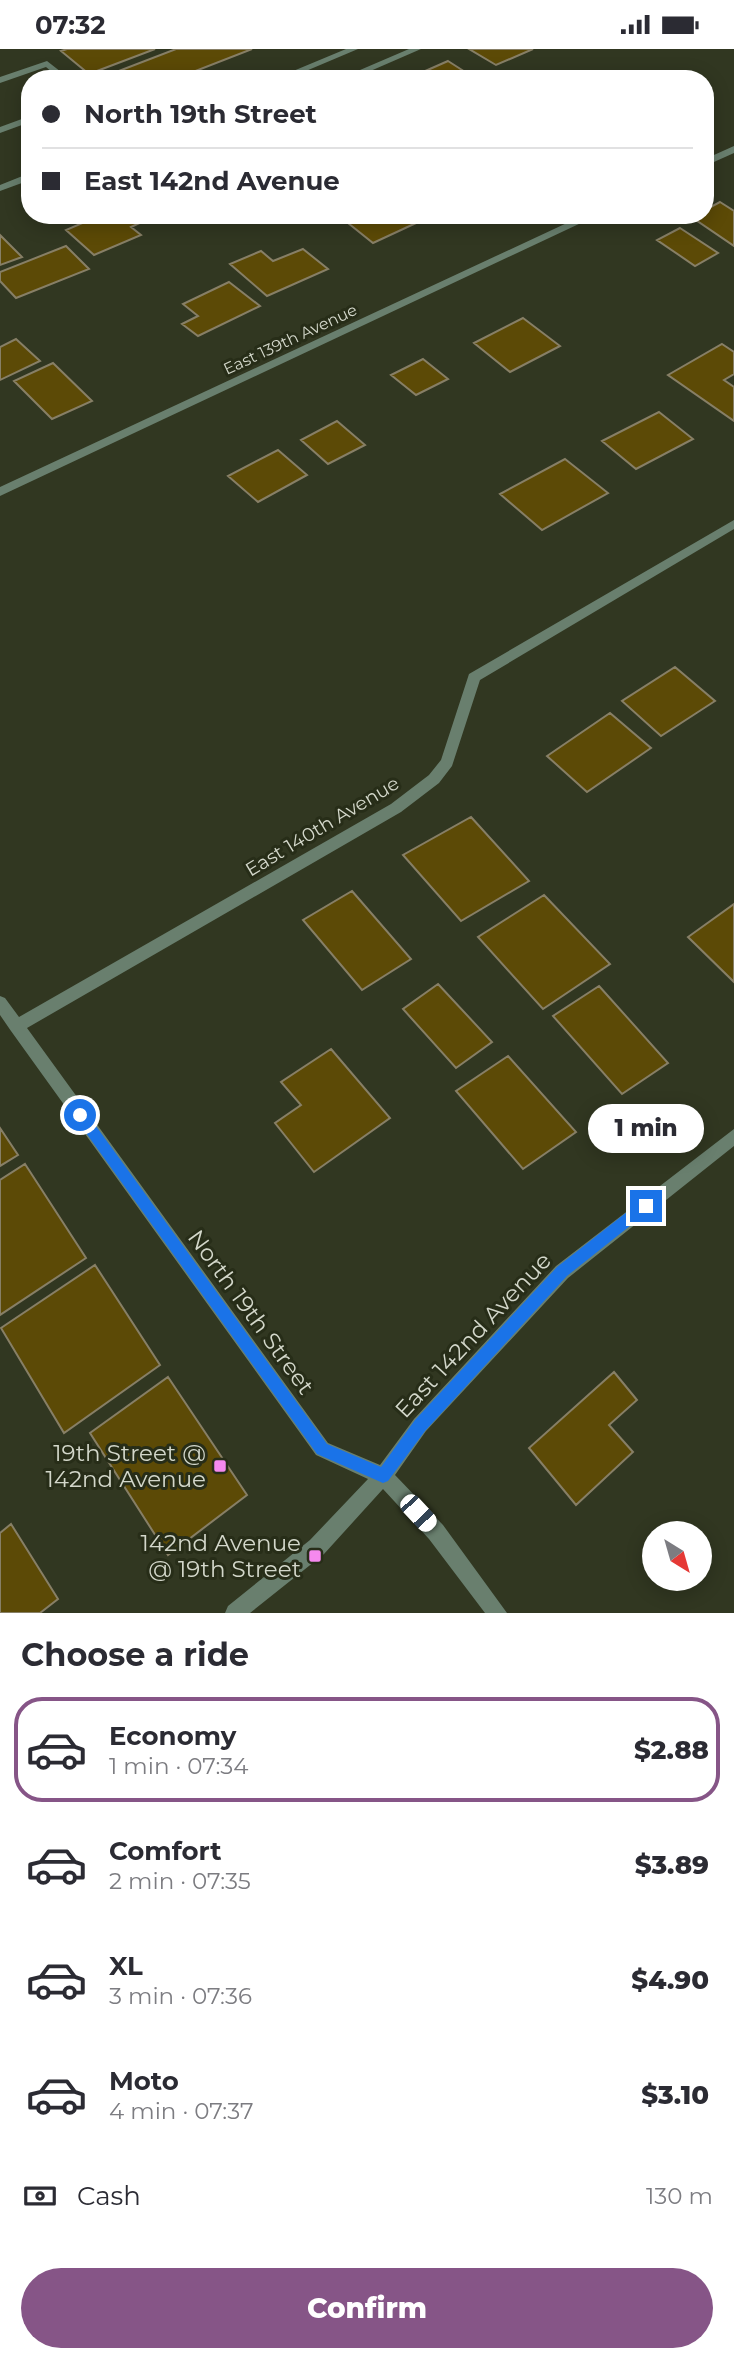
<!DOCTYPE html>
<html lang="en">
<head>
<meta charset="utf-8">
<style>
  :root { --surface:#fff; --page:#f7f7f7; --text:#2b2b33; --muted:#7c7c81; --line:#e1e1e2; --accent:#865587 }
  body { margin:0; font-family:Montserrat,sans-serif; background:var(--page); color:var(--text); height:100vh; display:flex; flex-direction:column; font-size:26px; white-space:nowrap }
  * { box-sizing:border-box; margin:0 }
  p { font-size:23px; color:var(--muted) }
  .icon { flex:none; width:38px; height:38px; fill:none; stroke:currentColor; stroke-width:2; stroke-linecap:round; stroke-linejoin:round }
  .map { position:relative; height:1564px; overflow:hidden }
  .side { display:flex; flex-direction:column; background:var(--surface); flex:1 }
  .side>* { flex:none }
  .hud { position:absolute; left:21px; top:21px; width:693px; height:154px; border-radius:28px; box-shadow:0 4px 18px #0003; display:grid; align-content:center; height:154px; padding:0 21px; background:var(--surface) }
  .needle { width:46px; rotate:143deg }
  .buttons { position:absolute; left:642px; top:1472px; display:grid; gap:14px }
  .buttons a { display:grid; place-items:center; width:70px; height:70px; border-radius:50%; background:var(--surface); box-shadow:0 4px 18px #0003; font-size:35px }
  .end { position:absolute; width:32px; height:32px; margin:-16px; border:9px solid #1a73e8; background:#fff; box-shadow:0 0 0 4px #fff }
  .from { border-radius:50% }
  .bubble { position:absolute; height:49px; border-radius:24px; background:var(--surface); box-shadow:0 4px 18px #0003; font-size:23px; font-weight:800; line-height:49px; text-align:center }
  .car { position:absolute; width:21px; height:42px; margin:-21px -10px; border-radius:9px; box-shadow:0 0 5px 2px #0007; background:linear-gradient(#fff 24%,#345 0 40%,#fff 0 76%,#345 0 86%,#fff 0) }
  .hud b { display:flex; align-items:center; gap:24px; height:66px; font-size:26px }
  .hud b+b { border-top:2px solid var(--line) }
  .hud i { width:18px; height:18px; background:var(--text) }
  ul { padding:0; list-style:none }
  li { display:flex; align-items:center; gap:21px; height:105px; margin:0 14px 10px; padding:0 7px; border:4px solid transparent; border-radius:28px }
  li div { flex:1 }
  li b { display:block; font-size:26px }
  li em { font-style:normal; font-weight:800 }
  li.on { border-color:var(--accent) }
  li>.icon { width:63px; height:63px; stroke-width:1.5 }
  h2 { padding:0 21px; font-size:32px; line-height:84px }
  .pay { display:flex; align-items:center; gap:18px; height:77px; padding:0 21px; font-size:26px }
  .pay p { margin-inline-start:auto }
  .primary-button { display:flex; gap:14px; margin-top:auto; padding:14px 21px }
  .primary-button a { flex:1; height:80px; border-radius:42px; background:var(--accent); color:#fff; font-size:28px; font-weight:800; line-height:80px; text-align:center }
  .status { display:flex; justify-content:space-between; align-items:center; height:49px; padding:0 35px; background:var(--surface); direction:ltr }
  .status svg { height:19px; fill:currentColor }
  .map>svg:first-child { display:block }
</style>
</head>
<body>
<div class="status"><b>07:32</b><svg viewBox="0 0 49 12"><path d="M0 12V9h3v3zM5 12V6h3v6zM10 12V3h3v9zM15 12V0h3v12zM26 1h20v11H26zM47 4h2v5h-2z"/></svg></div>
<div class="map">
<svg width="734" height="1564" viewBox="0 0 734 1564">
  <rect width="100%" height="100%" fill="#313721"/>
  <!-- building -->
  <path fill="#5c4a06" stroke="#877f66" stroke-width="2" d="M67 0H155L89 25 61 2Z
    M176 0H252L175 30H98Z
    M469 0H533L496 16Z
    M448 12 476 30H419L414 27Z
    M720 153 734 162V197L690 167 705 166V161Z
    M101 166H140L146 171 131 178 141 186 94 206 66 181Z
    M366 166H426L429 168 373 194 348 174Z
    M680 179 718 204 695 217 657 191Z
    M0 186 22 208 0 216Z
    M66 197 89 220 16 249 0 232V223Z
    M303 200 328 220 267 247 230 215 261 202 273 212Z
    M229 233 260 257 198 287 182 275 198 267 183 255Z
    M523 269 560 297 510 323 474 294Z
    M16 290 40 312 0 331V298Z
    M722 295 734 303V325L724 331 734 338V372L668 326Z
    M423 310 448 330 416 346 391 326Z
    M53 314 92 352 52 370 14 332Z
    M659 363 693 390 636 420 602 392Z
    M337 372 365 396 328 415 301 391Z
    M278 401 307 426 258 453 228 427Z
    M565 410 608 444 542 481 500 445Z
    M675 618 715 652 661 687 622 652Z
    M610 664 651 699 587 743 547 707Z
    M471 768 529 832 461 872 403 806Z
    M352 842 411 910 362 941 303 871Z
    M544 846 610 915 543 960 478 888Z
    M734 855V933L688 888Z
    M438 935 492 993 456 1019 403 960Z
    M599 937 668 1014 622 1045 553 967Z
    M331 1000 390 1069 314 1123 275 1074 301 1056 281 1033Z
    M508 1007 576 1083 523 1120 456 1042Z
    M0 1079 18 1106 0 1117Z
    M25 1115 86 1209 0 1266V1131Z
    M95 1216 160 1316 64 1384 1 1279Z
    M614 1323 637 1351 609 1376 633 1403 576 1456 529 1399Z
    M168 1328 247 1446 168 1506 90 1384Z
    M11 1475 58 1550 40 1564H0V1484Z"/>
  <g fill="none" stroke-linecap="round" stroke-linejoin="round">
    <!-- service -->
    <path fill="#697f6e" fill-rule="evenodd" d="M409 0H421L352 30H339Z
      M30 67V73L0 84V78Z"/>
    <!-- minor -->
    <path fill="#697f6e" fill-rule="evenodd" d="M346 0H358L287 30H274Z
      M47 12 70 30H60L46 18 0 34V28Z
      M734 97V104L705 117V110Z
      M30 124V131L0 142V136Z
      M584 166H598L0 447V438Z
      M734 471V480L480 631 452 717 439 734 401 763 27 979 328 1394 380 1416 414 1370 556 1217 734 1080V1097L568 1229 426 1382 395 1426 443 1476 507 1564H485L429 1490 383 1440 324 1505 250 1564H225L228 1557 310 1491 368 1430 316 1406 11 982 0 966V947L5 949 19 968 391 755 429 726 441 711 469 625Z"/>
  </g>
  <!-- route -->
  <path fill="#1a73e8" d="M80 1060 85 1062 327 1395 381 1418 415 1371 557 1218 641 1152 646 1150 652 1157 650 1161 567 1227 425 1382 388 1432 383 1434 317 1405 76 1070 74 1066Z"/>
  <!-- markers -->
  <g fill="#f589ee" stroke="#272d18" stroke-width="2.5">
    <rect x="213" y="1410" width="14" height="14" rx="3.5"/>
    <rect x="308" y="1500" width="14" height="14" rx="3.5"/>
  </g>
  <g text-anchor="middle" stroke-width="6" stroke-linejoin="round" paint-order="stroke">
    <!-- far-street labels -->
    <g font-size="16" fill="#d3d7ca" stroke="#272d18">
      <text transform="translate(290 290) rotate(-25)" y="6">East 139th Avenue</text>
    </g>
    <!-- street labels -->
    <g font-size="19" fill="#d3d7ca" stroke="#272d18">
      <text transform="translate(322 777) rotate(-31)" y="7">East 140th Avenue</text>
    </g>
    <!-- near-street labels -->
    <g font-size="23" fill="#d3d7ca" stroke="#272d18">
      <text transform="translate(251 1263) rotate(54)" y="8">North 19th Street</text>
      <text transform="translate(473 1286) rotate(-47)" y="8">East 142nd Avenue</text>
    </g>
    <!-- near-poi labels -->
    <g font-size="23" fill="#d3d7ca" stroke="#272d18" text-anchor="end">
      <text x="206" y="1412">19th Street @<tspan x="206" dy="26">142nd Avenue</tspan></text>
      <text x="301" y="1502">142nd Avenue<tspan x="301" dy="26">@ 19th Street</tspan></text>
    </g>
  </g>
</svg>
<div class="buttons">
<a><svg class="needle" viewBox="-14 -14 28 28"><path d="M0-13l5 13h-10z" fill="#e53935"/><path d="M0 13l5-13h-10z" fill="#7c7c81"/></svg></a>
</div>
<i class="end from" style="left:80px;top:1066px"></i>
<i class="end" style="left:646px;top:1157px"></i>
<div class="bubble" style="left:588px;top:1055px;width:116px">1 min</div>
<i class="car" style="left:418px;top:1464px;rotate:137deg"></i>
<div class="hud">
<b><i class="from"></i>North 19th Street</b>
<b><i></i>East 142nd Avenue</b>
</div>
</div>
<section class="side">
<h2>Choose a ride</h2>
<ul>
<li class="on"><svg class="icon" aria-label="car" viewBox="0 0 24 24"><path d="M5 17H2v-5l4-1 3-4h7l3 4 3 1v5h-3M9 17h6M6 11h13"/><circle cx="7" cy="17" r="2"/><circle cx="17" cy="17" r="2"/></svg><div><b>Economy</b><p>1 min · 07:34</p></div><em>$2.88</em></li>
<li><svg class="icon" aria-label="car" viewBox="0 0 24 24"><path d="M5 17H2v-5l4-1 3-4h7l3 4 3 1v5h-3M9 17h6M6 11h13"/><circle cx="7" cy="17" r="2"/><circle cx="17" cy="17" r="2"/></svg><div><b>Comfort</b><p>2 min · 07:35</p></div><em>$3.89</em></li>
<li><svg class="icon" aria-label="car" viewBox="0 0 24 24"><path d="M5 17H2v-5l4-1 3-4h7l3 4 3 1v5h-3M9 17h6M6 11h13"/><circle cx="7" cy="17" r="2"/><circle cx="17" cy="17" r="2"/></svg><div><b>XL</b><p>3 min · 07:36</p></div><em>$4.90</em></li>
<li><svg class="icon" aria-label="car" viewBox="0 0 24 24"><path d="M5 17H2v-5l4-1 3-4h7l3 4 3 1v5h-3M9 17h6M6 11h13"/><circle cx="7" cy="17" r="2"/><circle cx="17" cy="17" r="2"/></svg><div><b>Moto</b><p>4 min · 07:37</p></div><em>$3.10</em></li>
</ul>
<div class="pay"><svg class="icon" aria-label="cash" viewBox="0 0 24 24"><path d="M3 7h18v10H3z"/><circle cx="12" cy="12" r="2"/></svg>Cash<p>130 m</p></div>
<div class="primary-button"><a>Confirm</a></div>
</section>
</body>
</html>
